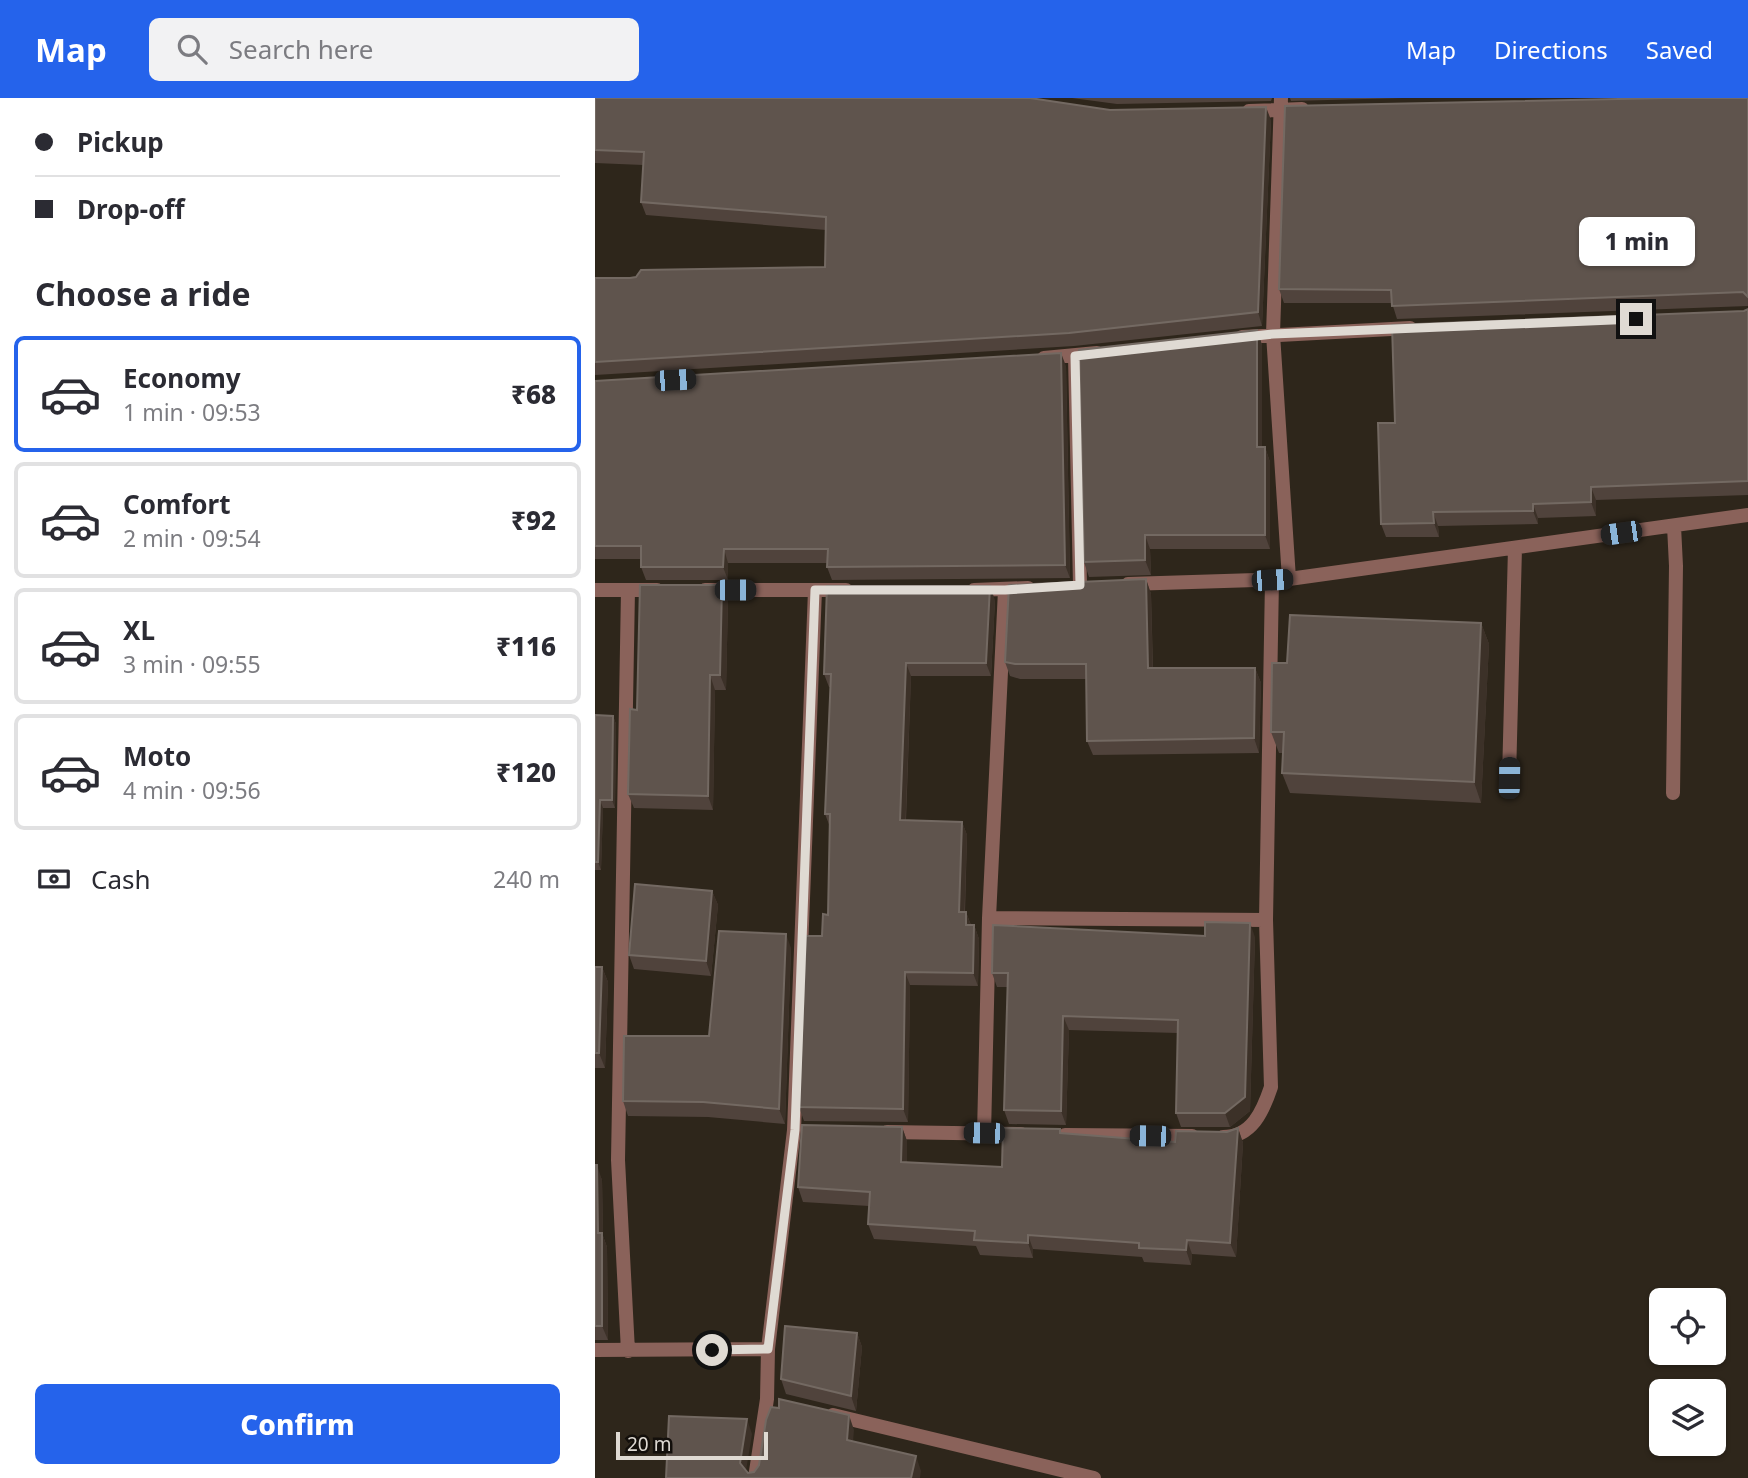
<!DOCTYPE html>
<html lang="en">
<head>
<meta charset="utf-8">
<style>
  :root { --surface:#fff; --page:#f2f2f3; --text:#2b2b33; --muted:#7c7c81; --line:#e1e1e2; --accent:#2563eb }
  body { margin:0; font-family:"Noto Sans",sans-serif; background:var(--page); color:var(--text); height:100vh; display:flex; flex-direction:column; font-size:26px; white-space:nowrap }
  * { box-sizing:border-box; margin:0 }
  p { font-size:23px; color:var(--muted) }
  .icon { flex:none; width:38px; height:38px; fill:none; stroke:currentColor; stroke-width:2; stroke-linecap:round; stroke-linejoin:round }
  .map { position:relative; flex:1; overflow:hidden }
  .side { display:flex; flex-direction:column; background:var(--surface); width:595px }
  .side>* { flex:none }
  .guide { display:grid; align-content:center; height:154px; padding:0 35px; background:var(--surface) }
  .buttons { position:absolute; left:1054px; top:1190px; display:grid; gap:14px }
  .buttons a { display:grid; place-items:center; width:77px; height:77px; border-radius:10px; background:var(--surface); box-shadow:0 2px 5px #0004; font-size:35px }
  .scale { position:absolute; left:21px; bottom:18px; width:152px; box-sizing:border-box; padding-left:7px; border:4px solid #dfdad3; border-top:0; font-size:19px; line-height:24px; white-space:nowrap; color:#dfdad3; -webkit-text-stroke:5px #130f0b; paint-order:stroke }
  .end { position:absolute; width:32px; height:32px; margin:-16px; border:9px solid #dfdad3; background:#111; box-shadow:0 0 0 4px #111 }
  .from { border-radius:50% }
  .bubble { position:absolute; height:49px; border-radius:10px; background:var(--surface); box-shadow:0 2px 5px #0004; font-size:23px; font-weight:800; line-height:49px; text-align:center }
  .car { position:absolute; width:21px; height:42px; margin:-21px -10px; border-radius:9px; box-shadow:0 0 5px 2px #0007; background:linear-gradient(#222 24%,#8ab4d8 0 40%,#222 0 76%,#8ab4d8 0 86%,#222 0) }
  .guide b { display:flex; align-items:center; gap:24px; height:66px; font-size:26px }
  .guide b+b { border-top:2px solid var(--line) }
  .guide i { width:18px; height:18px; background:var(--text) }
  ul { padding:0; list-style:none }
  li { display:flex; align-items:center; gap:21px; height:116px; margin:0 14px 10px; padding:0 21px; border:4px solid var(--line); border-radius:10px }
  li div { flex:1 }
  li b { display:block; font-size:26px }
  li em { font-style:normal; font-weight:800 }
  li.on { border-color:var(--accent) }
  li>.icon { width:63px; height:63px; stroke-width:1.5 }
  h2 { padding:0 35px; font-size:32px; line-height:84px }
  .pay { display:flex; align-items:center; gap:18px; height:77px; padding:0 35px; font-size:26px }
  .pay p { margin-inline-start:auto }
  .cta { display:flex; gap:14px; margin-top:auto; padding:14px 35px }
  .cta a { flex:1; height:80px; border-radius:10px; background:var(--accent); color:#fff; font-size:28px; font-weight:800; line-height:80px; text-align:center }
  header { display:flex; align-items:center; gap:42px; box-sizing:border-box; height:98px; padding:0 35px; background:var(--accent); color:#fff }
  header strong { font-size:33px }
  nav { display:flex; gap:38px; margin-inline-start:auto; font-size:24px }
  .search { width:490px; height:63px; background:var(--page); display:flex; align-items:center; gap:18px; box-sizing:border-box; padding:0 24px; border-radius:10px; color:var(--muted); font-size:26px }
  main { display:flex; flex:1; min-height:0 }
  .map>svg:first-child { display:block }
</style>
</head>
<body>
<header>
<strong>Map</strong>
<div class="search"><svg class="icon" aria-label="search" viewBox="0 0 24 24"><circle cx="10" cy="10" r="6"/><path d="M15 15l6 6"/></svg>Search here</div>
<nav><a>Map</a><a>Directions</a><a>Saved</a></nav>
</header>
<main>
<section class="side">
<div class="guide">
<b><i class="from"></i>Pickup</b>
<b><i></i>Drop-off</b>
</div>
<h2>Choose a ride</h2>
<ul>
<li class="on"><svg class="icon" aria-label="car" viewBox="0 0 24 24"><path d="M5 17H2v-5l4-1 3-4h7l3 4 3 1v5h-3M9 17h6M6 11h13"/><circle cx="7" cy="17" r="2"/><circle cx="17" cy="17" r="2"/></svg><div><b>Economy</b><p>1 min · 09:53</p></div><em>₹68</em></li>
<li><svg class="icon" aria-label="car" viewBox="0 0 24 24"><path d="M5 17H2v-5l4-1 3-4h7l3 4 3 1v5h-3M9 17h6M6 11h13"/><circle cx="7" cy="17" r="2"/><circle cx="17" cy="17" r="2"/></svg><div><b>Comfort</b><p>2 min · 09:54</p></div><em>₹92</em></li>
<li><svg class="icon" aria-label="car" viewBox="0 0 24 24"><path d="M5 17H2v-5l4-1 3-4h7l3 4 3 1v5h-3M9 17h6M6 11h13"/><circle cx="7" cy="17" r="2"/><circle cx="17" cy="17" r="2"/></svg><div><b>XL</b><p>3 min · 09:55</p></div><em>₹116</em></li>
<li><svg class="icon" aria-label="car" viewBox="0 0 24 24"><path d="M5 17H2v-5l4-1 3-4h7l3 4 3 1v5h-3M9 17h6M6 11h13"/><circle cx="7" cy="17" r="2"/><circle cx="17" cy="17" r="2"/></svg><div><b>Moto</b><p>4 min · 09:56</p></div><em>₹120</em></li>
</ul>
<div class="pay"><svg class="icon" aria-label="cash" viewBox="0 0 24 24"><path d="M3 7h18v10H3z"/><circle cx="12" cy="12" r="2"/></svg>Cash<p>240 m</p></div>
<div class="cta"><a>Confirm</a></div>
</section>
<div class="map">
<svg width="1153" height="1380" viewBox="0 0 1153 1380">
  <rect width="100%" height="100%" fill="#2e261b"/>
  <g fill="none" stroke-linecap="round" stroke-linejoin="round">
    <!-- street -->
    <path stroke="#8a625a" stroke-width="14" d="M686 0 678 236 694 481
      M654 13 707 11
      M647 239 815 230
      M480 258 485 487
      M449 260 502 255
      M533 486 694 481 1153 417
      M0 492H62
      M33 492 23 1062 33 1253
      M110 492H251
      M379 492 433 490
      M914 680 920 450
      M1078 695 1081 468 1079 428
      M394 820 671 822
      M292 1034 426 1036
      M389 1036 394 820 410 492
      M470 1037 597 1038
      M628 1039C657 1039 668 1013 676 989L671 822 677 482
      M0 1252 173 1251
      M238 1317 499 1380
      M160 1380 172 1301 173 1251 199 1032 220 492"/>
  </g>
  <!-- wall -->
  <path fill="#50433c" d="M0 0 515 12 676 22 667 228 479 248 0 277V180H35L230 169 231 132 51 117 46 104 48 67 0 65Z
    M477 0H677L676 3 522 6Z
    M695 0H808L696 3Z
    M1153 0V208L802 221 797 205H689L684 191Z
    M1153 211V397L1001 402V418L943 420V426L843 428 844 439H791L786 426 800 325 1149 213Z
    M662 232 667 247V349H670L675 364V451H555L556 477 494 479 489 464Z
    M471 268 475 480 237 482 232 469 233 465H133V482H51L46 469V461H0V283Z
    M551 481 556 496 558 570H660L666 585 664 655 498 657 492 643V581H425L415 578 410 564Z
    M127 487 133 502 131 592H120L118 712 39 710 33 696 42 612Z
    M400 502 396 578H316L311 722 367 724 372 737 370 814H371L376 827H379L384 841 383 888 315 887 313 1024 209 1023 204 1009 227 838 233 817 235 729 230 716 236 589H234L229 576Z
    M886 525 894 546 886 705 695 695 687 675 688 655H684L676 634 692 565Z
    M0 617 18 618 21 626 20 710H8L6 772H0Z
    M117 793 123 807 116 878 39 871 34 857Z
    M610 838 660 839 655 1013 635 1029H586L581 1015 583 935 474 932 471 1027 414 1026 409 1012 413 889H402L397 875Z
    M196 850 190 1026 113 1019 33 1018 28 1003 114 938Z
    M0 869H7L13 884 10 970H0Z
    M307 1029 312 1043V1064L407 1069 466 1035 580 1044 632 1034 643 1030 648 1045 641 1159 597 1156 596 1167 549 1164 547 1159 438 1151V1160L385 1157 381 1148 279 1141 273 1126 274 1108 208 1104 203 1089Z
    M0 1067 7 1082 8 1138 12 1149 13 1242H0Z
    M262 1235 267 1249 261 1313 191 1296 186 1281Z"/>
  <!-- shaded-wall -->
  <path fill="#3c3128" d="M671 9 676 22 667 228 663 214Z
    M662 232 667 247V364L662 349Z
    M466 255 471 268 475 480 470 467Z
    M670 349 675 364V451L670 437Z
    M996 389 1001 402V418L996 404Z
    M938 406 943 420V426L938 413Z
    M838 414 843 428 844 439 839 425Z
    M550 437 555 451 556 477 550 462Z
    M129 451 133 465V482L128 469Z
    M551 481 556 496 558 585 553 570Z
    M127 487 133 502 131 592 125 577Z
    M395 488 400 502 396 578 391 565Z
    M886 525 894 546 886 705 879 684Z
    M311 565 316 578 310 736 305 722Z
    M660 570 666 585 664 655 659 640Z
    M115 577 120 592 118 712 113 698Z
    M18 618 21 626 20 710 17 702Z
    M5 702 8 710 6 772 3 764Z
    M367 724 372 737 369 827 364 814Z
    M117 793 123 807 116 878 111 863Z
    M371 814 376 828 371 827Z
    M655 825 660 839 655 1013 635 1029 630 1015Z
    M379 827 384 841 383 888 378 875Z
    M191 836 196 850 190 1026 184 1011Z
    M7 869 13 884 10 970 4 955Z
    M310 874 315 887 313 1024 308 1011Z
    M468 918 474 932 471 1027 466 1013Z
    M307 1029 312 1043V1078L306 1064Z
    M643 1030 648 1045 641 1159 635 1145Z
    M2 1067 7 1082 8 1138 12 1149 13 1242 7 1228 3 1135Z
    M433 1137 438 1151V1160L433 1145Z
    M592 1142 597 1156 596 1167 591 1152Z
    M262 1235 267 1249 261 1313 256 1298Z
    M254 1317 259 1332 257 1356 252 1342Z
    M152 1321 157 1336 150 1379 145 1365Z
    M321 1358 326 1373 325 1380H316Z"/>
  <!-- building -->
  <path fill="#5f544d" stroke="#736962" stroke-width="2" d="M0 0H435L515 12 671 9 663 214 474 235 0 264V180H35L41 179 46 172 230 169 231 119 46 104 49 54 0 52Z
    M1071 0H1153V199L1148 194 797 208 796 192 684 191 690 8Z
    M1153 211V383L996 389V404L938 406V413L838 414 839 425 786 426 783 325H800L797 227 1149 213Z
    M662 232V349H670V437H550V462L489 464 484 252Z
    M466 255 470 467 232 469 233 451H129L128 469H46V448H0V283Z
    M551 481 553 570H660L659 640 492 643 491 566H420L410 564 414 487Z
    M45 487H127L125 577H115L113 698 33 696 35 611 42 612Z
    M232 488H395L391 565H311L305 722 367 724 364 814H371V827H379L378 875 310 874 308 1011 204 1009 211 838H227L228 816 233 817 235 716H230L236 576H229Z
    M695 517 886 525 879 684 687 675 689 634H676L677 565H692Z
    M0 617 18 618 17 702H5L3 764H0Z
    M40 786 117 793 111 863 34 857Z
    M610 824 655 825 650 999 630 1015H581L583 922 468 918 466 1013 409 1012 413 875H397L398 827 610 838Z
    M124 833 191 836 184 1011 108 1004 28 1003 29 938H114Z
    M0 869H7L4 955H0Z
    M207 1027 307 1029 306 1064 407 1069 408 1030 465 1031V1035L580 1044 581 1033 632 1034 643 1030 635 1145 592 1142 591 1152 544 1150V1145L433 1137V1145L379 1142 380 1133 273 1126 275 1094 203 1089Z
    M0 1067H2L3 1135H7V1228H0Z
    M190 1228 262 1235 256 1298 186 1281Z
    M184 1301 254 1317 252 1342 321 1358 316 1380H71L74 1318 152 1321 145 1365 153 1375 159 1374 164 1367 171 1322 176 1309 184 1310Z"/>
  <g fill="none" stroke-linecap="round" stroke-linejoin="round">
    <!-- route -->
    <path stroke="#dfdad3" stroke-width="9" d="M117 1252 173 1251 200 1032 220 492H410L485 487 480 258 678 236 1041 221"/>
  </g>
</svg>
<div class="buttons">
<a><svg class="icon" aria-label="locate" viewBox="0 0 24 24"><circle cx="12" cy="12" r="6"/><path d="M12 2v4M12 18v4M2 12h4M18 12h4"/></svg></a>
<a><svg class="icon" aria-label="layers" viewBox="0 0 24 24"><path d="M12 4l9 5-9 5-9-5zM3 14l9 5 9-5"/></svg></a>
</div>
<div class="scale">20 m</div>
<i class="end from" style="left:117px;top:1252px"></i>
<i class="end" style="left:1041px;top:221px"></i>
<div class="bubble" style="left:984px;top:119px;width:116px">1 min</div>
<i class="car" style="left:80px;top:282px;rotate:87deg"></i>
<i class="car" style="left:1026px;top:435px;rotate:262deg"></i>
<i class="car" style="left:677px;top:482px;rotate:87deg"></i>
<i class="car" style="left:140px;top:492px;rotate:90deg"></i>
<i class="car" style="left:914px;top:680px;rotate:1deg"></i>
<i class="car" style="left:389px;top:1035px;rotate:271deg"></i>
<i class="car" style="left:555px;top:1038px;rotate:271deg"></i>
</div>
</main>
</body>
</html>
